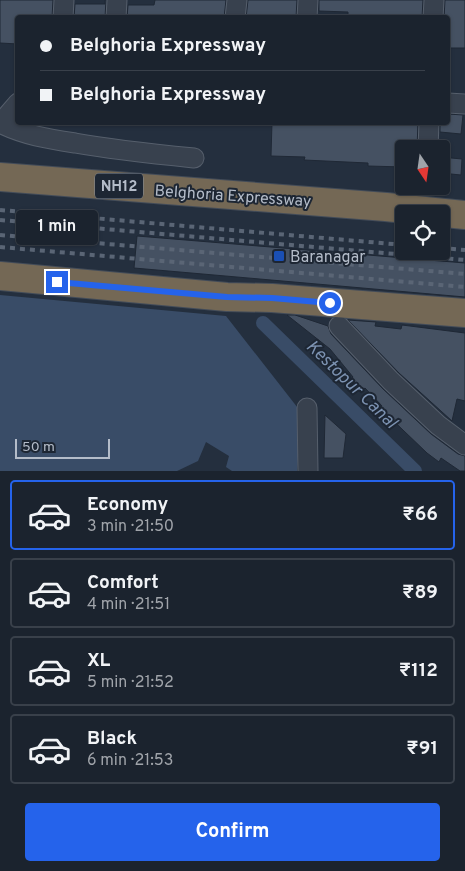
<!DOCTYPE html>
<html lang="en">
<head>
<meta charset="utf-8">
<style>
  :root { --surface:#1b232e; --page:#282f3a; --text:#f1f3f6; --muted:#a0a4aa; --line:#39404a; --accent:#2563eb }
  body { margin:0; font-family:Overpass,sans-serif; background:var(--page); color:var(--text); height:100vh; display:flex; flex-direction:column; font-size:19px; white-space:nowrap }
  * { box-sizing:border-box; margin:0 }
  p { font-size:16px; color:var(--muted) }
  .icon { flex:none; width:28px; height:28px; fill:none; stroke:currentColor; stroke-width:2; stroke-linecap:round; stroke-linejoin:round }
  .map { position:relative; height:471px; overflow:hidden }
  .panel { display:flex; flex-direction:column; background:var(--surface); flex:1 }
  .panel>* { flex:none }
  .hud { position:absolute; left:15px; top:15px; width:435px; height:110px; border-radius:5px; box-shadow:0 1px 4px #0004,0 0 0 1px var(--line); display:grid; align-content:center; height:110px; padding:0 25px; background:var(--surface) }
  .needle { width:32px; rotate:167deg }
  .fabs { position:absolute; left:395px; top:140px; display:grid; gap:10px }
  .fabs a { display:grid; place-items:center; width:55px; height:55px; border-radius:5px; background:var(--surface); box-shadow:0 1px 4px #0004,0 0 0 1px var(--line); font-size:25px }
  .scale { position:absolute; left:15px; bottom:12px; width:95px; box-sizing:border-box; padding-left:5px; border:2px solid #b4bcc9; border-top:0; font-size:14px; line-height:18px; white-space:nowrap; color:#b4bcc9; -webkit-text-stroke:4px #1d2633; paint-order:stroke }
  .end { position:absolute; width:22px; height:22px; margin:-11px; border:6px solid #2563eb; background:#fff; box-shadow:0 0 0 2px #fff }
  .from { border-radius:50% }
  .bubble { position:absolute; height:35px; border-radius:5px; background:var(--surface); box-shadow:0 1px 4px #0004,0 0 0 1px var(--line); font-size:16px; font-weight:700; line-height:35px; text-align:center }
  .hud b { display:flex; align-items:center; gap:18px; height:48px; font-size:19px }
  .hud b+b { border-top:1px solid var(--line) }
  .hud i { width:12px; height:12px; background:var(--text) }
  ul { padding:9px 0 0; list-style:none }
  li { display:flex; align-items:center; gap:15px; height:70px; margin:0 10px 8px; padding:0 15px; border:2px solid var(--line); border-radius:5px }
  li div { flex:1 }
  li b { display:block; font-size:19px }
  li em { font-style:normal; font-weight:700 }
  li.on { border-color:var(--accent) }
  li>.icon { width:45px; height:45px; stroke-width:1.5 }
  .primary-button { display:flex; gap:10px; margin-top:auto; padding:10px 25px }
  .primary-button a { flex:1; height:58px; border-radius:5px; background:var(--accent); color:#fff; font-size:20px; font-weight:700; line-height:58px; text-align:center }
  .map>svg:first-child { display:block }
</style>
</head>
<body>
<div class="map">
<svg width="465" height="471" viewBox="0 0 465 471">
  <rect width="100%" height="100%" fill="#242f3e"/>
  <!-- water -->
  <path fill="#394c67" d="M0 295 226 316 301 412 297 471H232L226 467 229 456 206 442 198 461 177 471H0Z"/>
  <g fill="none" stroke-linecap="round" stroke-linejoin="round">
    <!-- canal -->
    <path stroke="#394c67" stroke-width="14" d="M263 323 415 471"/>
  </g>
  <!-- building -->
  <path fill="#455162" stroke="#1f2835" d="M0 0H53L52 18H18V44L0 43Z
    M105 0H106L105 18H74L75 4H105Z
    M155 0H226L224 18H127L128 5H154Z
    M248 0H297L296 18H246Z
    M319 0H423L422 18H348V12L319 11Z
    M445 0H465V48H448V18H444Z
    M448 114 463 115 461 134 440 132V122H448Z
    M272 122H418L417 149H404V167L368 166V163L304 160 305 157 271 156Z
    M441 157 462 159 461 175 441 173Z
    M137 236 465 263V297L134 268Z
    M287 315H295L328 326 331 334 383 389 431 434 458 454 465 456V471H460L441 458 439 462 427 453 380 408 382 406 365 388 360 392 350 381 353 377 330 349Z
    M348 320 376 322 375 326 401 329 402 325 465 333V401L457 399 452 421 399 373Z
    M325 415 346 434 343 458H324Z"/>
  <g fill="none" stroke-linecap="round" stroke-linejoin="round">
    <defs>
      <path id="minor" d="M63 18 64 0
        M116 18 117 0
        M235 18 237 0
        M307 18 308 0
        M433 18 434 0
        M448 103 465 104
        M0 123C23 135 49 139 75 143 114 150 154 154 194 158
        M0 124 18 103
        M428 149 429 122
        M339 326 391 381 438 425 465 445
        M307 408 308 471"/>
      <path id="highway" d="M0 177 386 207 465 215
        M0 276 227 297 272 298 465 313"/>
    </defs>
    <!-- minor casing -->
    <use href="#minor" stroke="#565f6c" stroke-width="21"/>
    <!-- highway casing -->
    <use href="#highway" stroke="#434c59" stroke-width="30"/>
    <!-- minor -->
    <use href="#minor" stroke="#38414e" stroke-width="19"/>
    <!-- highway -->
    <use href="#highway" stroke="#746855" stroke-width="28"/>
    <!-- rail -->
    <path stroke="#5a6575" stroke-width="4" stroke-dasharray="5 5" stroke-linecap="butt" d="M0 210 404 245
      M0 220 465 260
      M0 235 465 274
      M0 247 465 287
      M441 248 465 250"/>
  </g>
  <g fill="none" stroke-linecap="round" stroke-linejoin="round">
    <!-- route -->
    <path stroke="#2563eb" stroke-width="6" d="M57 282 227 297 272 298 330 303"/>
  </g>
  <!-- markers -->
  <rect fill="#1a4fb4" stroke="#1d2633" stroke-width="2" x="273" y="250" width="12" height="12" rx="2.5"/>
  <g text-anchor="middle" stroke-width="4" stroke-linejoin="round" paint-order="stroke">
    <!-- shield labels -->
    <rect fill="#1d2633" stroke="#878f9c" stroke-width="1" x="95" y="173.5" width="48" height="25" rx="4"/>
    <g font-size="15" font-weight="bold" fill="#b4bcc9">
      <text x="119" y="191">NH12</text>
    </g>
    <!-- street labels -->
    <g font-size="16" fill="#b4bcc9" stroke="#1d2633">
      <text transform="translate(233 195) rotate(4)" y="6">Belghoria Expressway</text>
    </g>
    <!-- poi labels -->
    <g font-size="16" fill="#b4bcc9" stroke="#1d2633" text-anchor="start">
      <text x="290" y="262">Baranagar</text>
    </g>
    <!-- water labels -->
    <g font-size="18" font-style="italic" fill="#7c92b1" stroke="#1d2633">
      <text transform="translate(352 384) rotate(44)" y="6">Kestopur Canal</text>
    </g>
  </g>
</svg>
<div class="fabs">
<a><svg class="needle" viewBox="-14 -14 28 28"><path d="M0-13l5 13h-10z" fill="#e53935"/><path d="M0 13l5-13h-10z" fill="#a0a4aa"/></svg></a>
<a><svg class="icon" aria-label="locate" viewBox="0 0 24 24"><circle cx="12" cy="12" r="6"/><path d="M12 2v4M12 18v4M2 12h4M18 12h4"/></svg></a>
</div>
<div class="scale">50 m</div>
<i class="end from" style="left:330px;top:303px"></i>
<i class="end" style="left:57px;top:282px"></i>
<div class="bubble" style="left:16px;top:210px;width:82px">1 min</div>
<div class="hud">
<b><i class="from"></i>Belghoria Expressway</b>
<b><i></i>Belghoria Expressway</b>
</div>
</div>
<section class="panel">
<ul>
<li class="on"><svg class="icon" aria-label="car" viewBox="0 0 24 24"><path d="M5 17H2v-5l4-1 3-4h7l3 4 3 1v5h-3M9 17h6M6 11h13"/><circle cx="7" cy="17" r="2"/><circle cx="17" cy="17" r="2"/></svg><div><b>Economy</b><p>3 min · 21:50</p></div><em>₹66</em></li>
<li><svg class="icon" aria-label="car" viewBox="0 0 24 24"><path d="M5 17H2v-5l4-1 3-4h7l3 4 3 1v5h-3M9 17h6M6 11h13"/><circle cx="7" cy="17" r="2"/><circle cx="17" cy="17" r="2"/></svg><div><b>Comfort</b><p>4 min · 21:51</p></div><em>₹89</em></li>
<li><svg class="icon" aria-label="car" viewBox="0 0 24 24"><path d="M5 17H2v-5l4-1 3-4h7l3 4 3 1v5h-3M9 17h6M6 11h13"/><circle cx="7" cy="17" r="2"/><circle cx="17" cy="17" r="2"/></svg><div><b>XL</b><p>5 min · 21:52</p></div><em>₹112</em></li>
<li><svg class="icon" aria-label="car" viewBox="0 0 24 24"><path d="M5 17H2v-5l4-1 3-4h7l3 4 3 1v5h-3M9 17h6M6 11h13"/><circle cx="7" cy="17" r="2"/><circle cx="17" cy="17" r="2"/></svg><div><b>Black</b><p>6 min · 21:53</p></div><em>₹91</em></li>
</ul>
<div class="primary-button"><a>Confirm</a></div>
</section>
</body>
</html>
